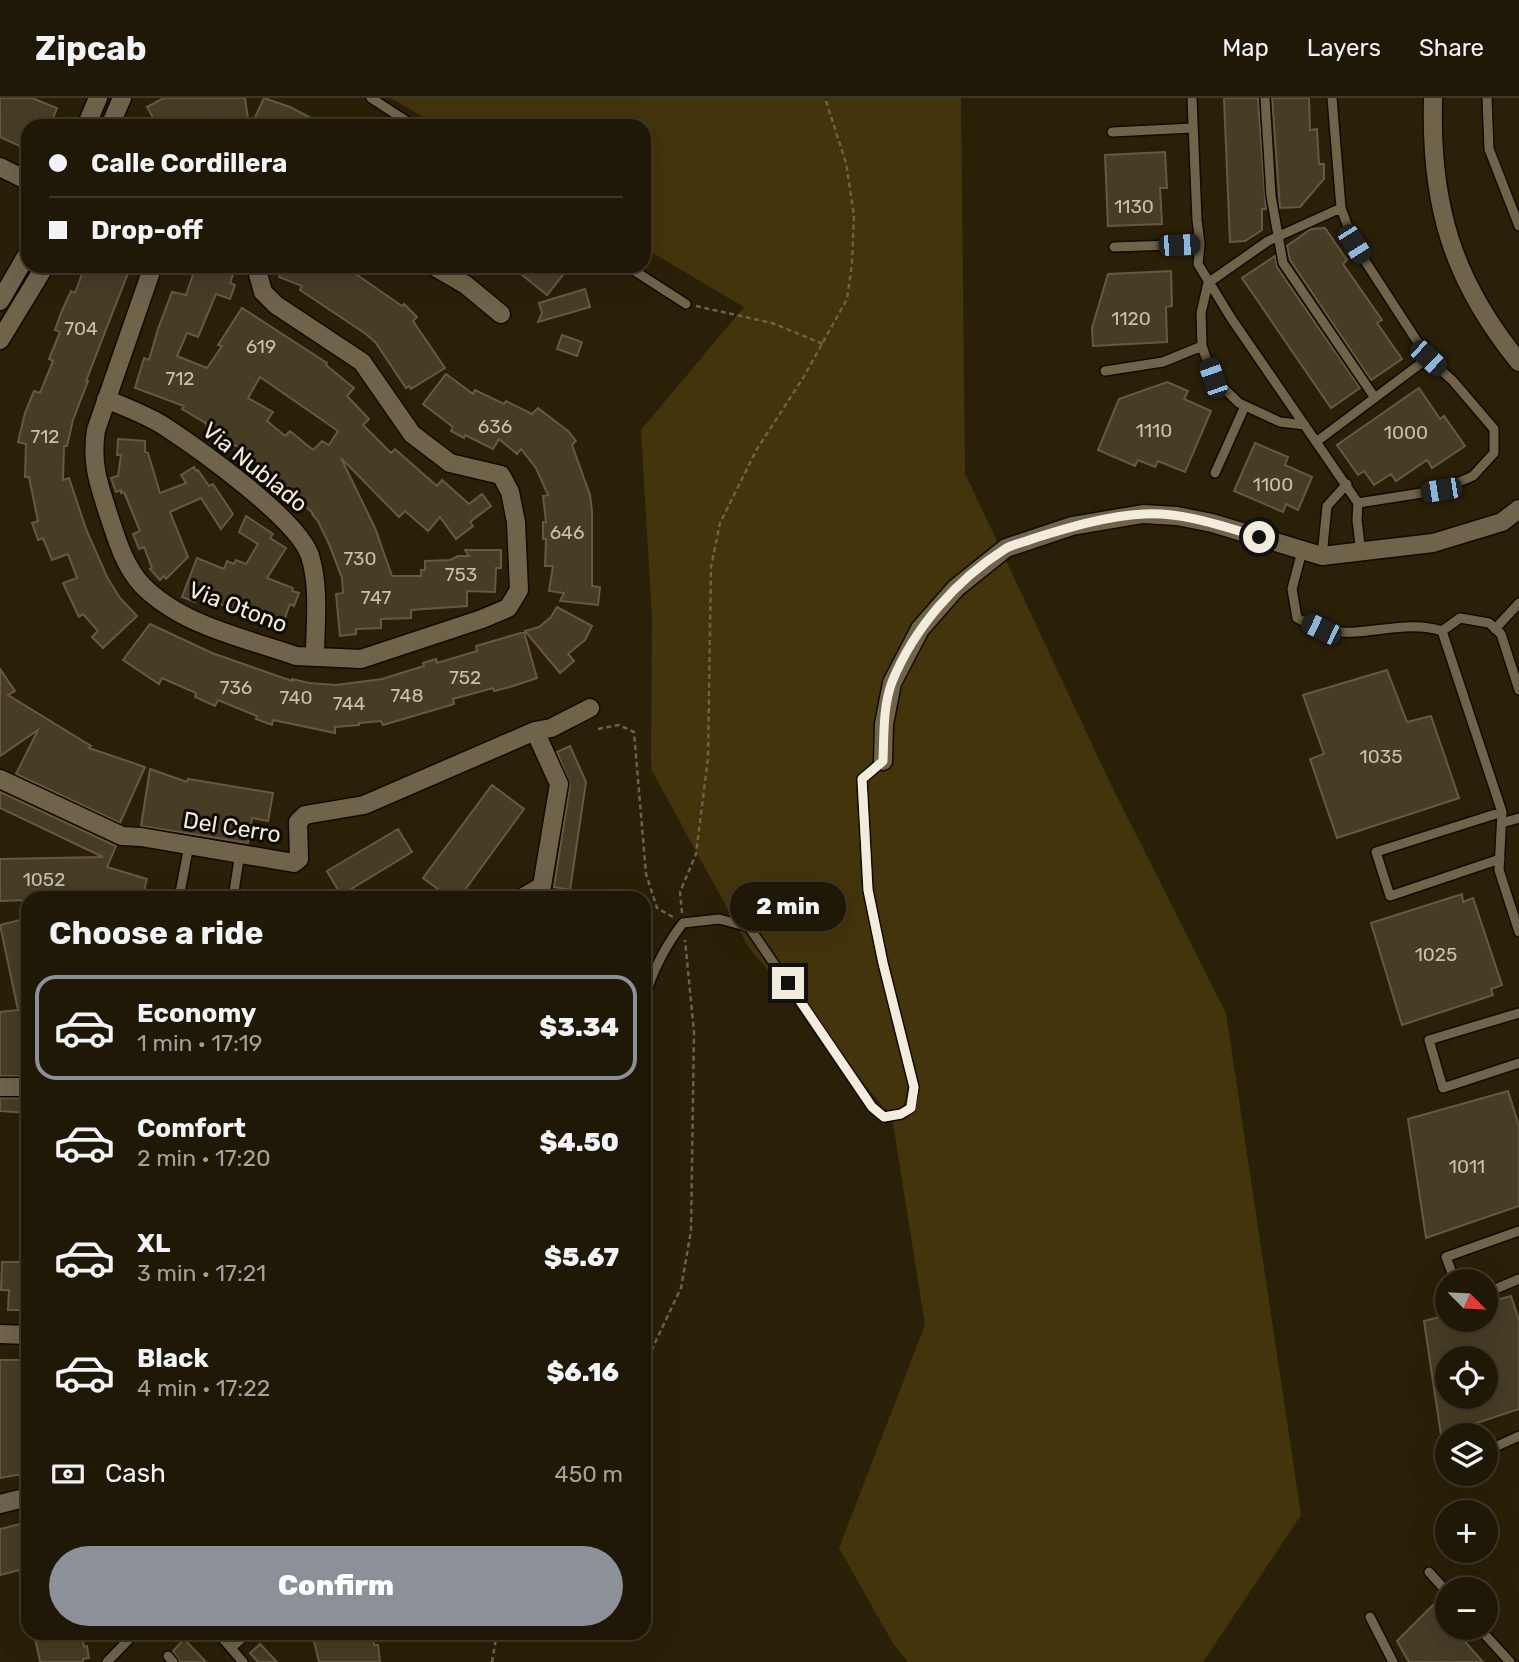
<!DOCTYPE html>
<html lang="en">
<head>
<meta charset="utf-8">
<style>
  :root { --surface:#201806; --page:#282110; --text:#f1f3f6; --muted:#a2a09b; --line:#3d3728; --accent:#8c9099 }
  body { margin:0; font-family:Rubik,sans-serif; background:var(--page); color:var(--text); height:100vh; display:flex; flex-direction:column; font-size:26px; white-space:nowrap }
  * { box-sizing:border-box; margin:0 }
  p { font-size:23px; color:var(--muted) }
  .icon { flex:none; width:38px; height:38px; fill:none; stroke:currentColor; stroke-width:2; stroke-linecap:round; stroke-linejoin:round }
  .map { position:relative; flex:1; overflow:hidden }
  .drawer { position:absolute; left:21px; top:793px; width:630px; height:749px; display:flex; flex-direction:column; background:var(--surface); border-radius:21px; box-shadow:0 7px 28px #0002,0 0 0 2px var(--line) }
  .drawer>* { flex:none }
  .top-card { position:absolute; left:21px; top:21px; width:630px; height:154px; border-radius:21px; box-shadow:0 7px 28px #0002,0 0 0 2px var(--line); display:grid; align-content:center; height:154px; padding:0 28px; background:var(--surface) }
  .needle { width:46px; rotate:114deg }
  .buttons { position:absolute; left:1435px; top:1171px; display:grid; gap:14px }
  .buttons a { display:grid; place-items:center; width:63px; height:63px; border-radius:50%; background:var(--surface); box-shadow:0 7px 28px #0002,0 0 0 2px var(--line); font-size:35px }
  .end { position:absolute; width:32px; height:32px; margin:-16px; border:9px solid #f2ecdd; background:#111; box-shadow:0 0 0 4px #111 }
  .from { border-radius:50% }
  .bubble { position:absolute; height:49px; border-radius:24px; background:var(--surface); box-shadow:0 7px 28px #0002,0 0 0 2px var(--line); font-size:23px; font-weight:800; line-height:49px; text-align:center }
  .car { position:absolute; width:21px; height:42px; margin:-21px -10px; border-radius:9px; box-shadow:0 0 5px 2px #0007; background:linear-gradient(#222 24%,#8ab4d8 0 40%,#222 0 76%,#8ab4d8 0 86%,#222 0) }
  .top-card b { display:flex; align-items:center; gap:24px; height:66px; font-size:26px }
  .top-card b+b { border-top:2px solid var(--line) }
  .top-card i { width:18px; height:18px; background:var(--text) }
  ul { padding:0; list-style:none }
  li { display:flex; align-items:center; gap:21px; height:105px; margin:0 14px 10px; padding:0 14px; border:4px solid transparent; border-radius:21px }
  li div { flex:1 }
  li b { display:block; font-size:26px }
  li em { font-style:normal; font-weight:800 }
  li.active { border-color:var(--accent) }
  li>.icon { width:63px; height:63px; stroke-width:1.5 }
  h2 { padding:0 28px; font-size:32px; line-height:84px }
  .pay { display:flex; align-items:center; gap:18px; height:77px; padding:0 28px; font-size:26px }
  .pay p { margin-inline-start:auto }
  .button { display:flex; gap:14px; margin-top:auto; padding:14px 28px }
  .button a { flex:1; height:80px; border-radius:42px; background:var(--accent); color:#fff; font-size:28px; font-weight:800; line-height:80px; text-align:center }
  header { display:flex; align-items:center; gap:42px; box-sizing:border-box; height:98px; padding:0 35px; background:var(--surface); border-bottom:2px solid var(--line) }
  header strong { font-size:33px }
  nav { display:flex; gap:38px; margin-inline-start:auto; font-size:24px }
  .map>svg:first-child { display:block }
</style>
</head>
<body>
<header>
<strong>Zipcab</strong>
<nav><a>Map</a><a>Layers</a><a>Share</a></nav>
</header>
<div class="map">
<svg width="1519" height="1564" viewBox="0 0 1519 1564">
  <rect width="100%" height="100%" fill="#2a2008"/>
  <!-- green -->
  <path fill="#43340b" d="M391 0H961L965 375 1111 687 1226 915 1301 1417 1203 1564H908L894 1547 839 1450 925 1227 892 1019 749 850 651 671 652 520 641 332 744 209 644 150V28H438Z"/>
  <!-- building -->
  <path fill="#473d25" stroke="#655a41" stroke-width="2" fill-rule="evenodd" d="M0 0H32L57 10 50 28H28V52L0 39Z
    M164 0H245L249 28H214L215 20 186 28H158L147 9Z
    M264 0 290 9 326 28H251Z
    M1224 0H1258L1266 111H1262V132L1245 143 1230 144Z
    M1272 0H1309L1310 32 1317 31 1319 66H1324V81L1300 109 1280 110Z
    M1165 54 1167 90H1160L1162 126 1108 128 1105 57Z
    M1325 130 1347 162 1343 166 1382 222 1377 225 1402 261 1371 282 1290 162 1287 148 1311 131Z
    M1275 158 1277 169 1360 290 1331 310 1242 180Z
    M85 168H110L128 175 86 283H88L73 322 67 348H64L63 382 69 380 86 431 107 479 120 500 137 518 103 550 92 539 98 533 83 516 79 519 63 485 77 480 68 456 52 462 43 440 38 442 32 425 38 423 29 379H25L26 346 18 344 25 315 34 293 40 295 53 263 49 261 60 234 55 232 61 215 71 193 75 195Z
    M196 168H236L230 185 235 187 230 201 216 196 198 239 187 235 177 258 207 270 222 248 218 247 242 210 327 265 326 267 354 290 347 298 369 321 363 327 391 355 395 351 437 388 442 382 469 406 482 396 491 408 470 424 473 428 456 441 440 419 428 433 405 413 399 419 341 360 375 430 392 478H421V472H425V463L450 462 458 458H469L465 452H501V470H496L495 494 467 493V508L411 512V520L381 521V530L356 531V536L340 538 336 496 343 495 342 480 329 446 318 423 312 416 313 415 249 360 251 358 206 328 207 326 182 311 184 308 135 290 144 260 149 262 158 231 172 194 186 197ZM260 279 338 333 329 347 322 343 313 352 290 333 285 338 267 323 273 314 248 300Z
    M284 168H344L402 208 404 206 417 219 413 223 445 270 411 291 409 288 406 290 376 245 366 236 300 192 302 188 279 179Z
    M511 168H570L547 197Z
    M1171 173 1172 208 1166 209 1167 244 1093 248 1092 230 1108 176Z
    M585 191 590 209 538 224 542 215 539 205Z
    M562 237 582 244 577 258 557 251Z
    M446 276 473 296 475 292 504 306 506 303 532 316 538 310 568 333 576 343 572 347 590 397 592 413V488L600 489 598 507 560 503 564 495 549 493 553 468H545L546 441H543V424H546L543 398 548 397 536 370 521 351 517 356 499 341 493 351 465 337 464 340 451 333 453 329 423 306Z
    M1167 284 1188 293 1184 301 1211 313 1185 374 1158 363 1155 369 1138 362 1135 368 1098 352 1119 301Z
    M1419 290 1440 321 1444 318 1465 348 1432 370 1427 362 1396 383 1391 376 1374 387 1364 373 1358 377 1337 347Z
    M118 341 145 343V354L148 355 160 395 186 385 181 377 194 369 196 373 198 372 209 388 213 386 233 416 221 431 201 400 170 414 188 459 166 481 164 478 160 482 150 471 152 470 144 449 139 451 133 436 140 433 124 394 121 395V392L116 394 111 380 118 378 121 357H117Z
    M1255 345 1288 359 1285 367 1312 379 1298 412 1286 406 1283 414 1234 393Z
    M246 418 273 436 270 440 286 450 267 480 293 490 292 493 299 495 294 508 290 506 283 525 281 524 279 529 200 498 195 504 182 499 197 460 224 471 227 463 234 466 236 462 246 466 258 446 239 434Z
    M557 509 592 528 585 542 568 556 574 563 560 575 525 533 539 529 551 519Z
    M150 526 212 555 292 583V581L309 585 336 587 382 581 424 568 423 565 436 561 437 565 477 553 476 548 524 534 537 580 510 589 494 593 493 590 453 601 454 606 383 627 381 623 359 625V627L335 629V635L273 622 272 627 256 621 257 618 218 602 215 608 195 599 196 595 162 580 159 586 123 562Z
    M0 571 15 593 8 597 91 648 89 650 145 669 120 725 16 676 38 632 0 658Z
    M1387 572 1407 624 1431 618 1459 700 1337 740 1310 661 1324 656 1303 597Z
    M570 648 586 684 570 792 554 789 570 687 557 654Z
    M150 671 187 684 188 681 273 695 268 723 252 720 248 745 141 728Z
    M492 687 524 711 459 800H450L423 780Z
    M0 694 116 748 107 769 147 781 142 800H28V802L0 803V761L103 759 0 710Z
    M398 731 412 754 341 797 327 773Z
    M1462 796 1463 804 1473 800 1502 887 1491 891 1493 897 1402 927 1371 825Z
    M28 820V978H0V914L18 912 0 827Z
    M1508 993 1519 1028V1108L1426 1140 1408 1021Z
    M0 1000H28L27 1015 0 1013Z
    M2 1164H20V1173H24L23 1212H8L9 1192H1Z
    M1511 1198 1519 1222V1311L1441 1337 1424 1223 1447 1217V1222H1486V1205ZM1447 1260H1486V1298H1447Z
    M0 1262H28V1375L0 1380Z
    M28 1424V1470L0 1477V1431Z
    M1433 1507 1447 1523V1530H1453L1483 1564H1409L1397 1543Z
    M34 1535H78L79 1540 82 1539 84 1549 87 1548 89 1560 83 1561V1564H40Z
    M312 1535H373L374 1547H378L380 1564H319Z
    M184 1541 206 1564H180L173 1553Z
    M260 1546 277 1564H258L250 1555Z"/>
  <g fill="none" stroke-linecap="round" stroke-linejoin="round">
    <defs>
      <path id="lane" d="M371 0 414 28
        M1192 0 1197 122 1200 146 1198 166 1231 220 1358 405 1357 422 1361 455
        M1265 0 1271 98 1283 165 1375 300
        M1332 0 1341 110 1354 146 1428 260 1453 283 1494 331V355L1473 378 1441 392 1358 405
        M1487 0 1489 51 1519 128
        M1112 34 1193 30
        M1114 149 1200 146
        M627 168 686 206
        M1202 248 1213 280 1239 305 1280 324 1305 327
        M1105 273 1163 264 1202 248 1201 215 1208 185 1268 143 1341 110
        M1316 344 1428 260
        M1215 375 1245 308
        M1302 453 1292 491 1297 520C1305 524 1314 530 1322 532 1362 541 1405 520 1442 533L1502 714 1499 772 1519 834
        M1322 458 1327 408 1347 386
        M1495 531 1519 505
        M1442 533 1460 520 1489 525 1501 536 1519 592
        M1502 725 1519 720
        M1500 761 1390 798 1376 754 1502 714
        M179 800 189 747
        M233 800 240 755
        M644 901C653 872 665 848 683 825L719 821 749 829 872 1009 884 1019 901 1016 910 1010 914 989 883 865 868 792 862 681 883 663
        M1519 915 1429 942 1443 990 1519 965
        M1455 1183 1446 1159 1519 1133
        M1486 1195 1519 1181
        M1486 1353 1519 1338
        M1429 1474 1447 1494
        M1370 1519 1393 1564
        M1479 1530 1510 1564
        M218 1535 243 1564
        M232 1549 248 1535
        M168 1558 173 1564
        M107 1564 135 1535"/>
      <path id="street" d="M0 69 28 83
        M153 168 96 332C91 364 98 384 108 415 116 439 124 468 142 487 182 528 245 540 296 558L361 561 482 521 508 510 519 492 516 424 510 394 501 377 450 365 412 336 362 264 276 207 263 194 258 176 262 168
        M433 168 466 187 501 216
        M106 301C125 309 147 317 164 328 199 351 298 421 310 458 320 490 315 527 315 559
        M883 663 884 626 892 585 920 531 956 490 1006 450 1072 428 1143 416 1177 418 1212 425 1322 458 1433 445 1502 424 1519 411
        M0 681 122 738 141 739 294 765 299 761 298 724 305 717 364 707 535 633 551 630 590 610
        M522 800 542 788 559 686 535 633
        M0 989H28
        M0 1236 28 1237
        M0 1406 28 1399"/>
      <path id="secondary" d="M1433 0C1430 106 1452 182 1519 264
        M86 28 98 0
        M110 28 122 0
        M0 203 28 155
        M0 242 45 168"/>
    </defs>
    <!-- lane casing -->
    <use href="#lane" stroke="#120900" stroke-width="12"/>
    <!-- street casing -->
    <use href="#street" stroke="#120900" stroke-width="21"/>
    <!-- secondary casing -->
    <use href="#secondary" stroke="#120900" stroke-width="21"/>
    <!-- path -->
    <path stroke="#6b624d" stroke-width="2.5" stroke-dasharray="5 3.5" stroke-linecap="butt" d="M696 208 772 225 823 246
      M598 631 619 627 634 634 646 776 657 810 673 819
      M682 815 680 794 696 756 708 660 711 469 720 425 757 351 803 280 847 201 852 166 854 117 846 65 825 0
      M644 1268 681 1190 691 1133 694 934 685 842
      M492 1564 497 1535"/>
    <!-- lane -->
    <use href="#lane" stroke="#6f644a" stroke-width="9"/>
    <!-- street -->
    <use href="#street" stroke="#6f644a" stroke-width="18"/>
    <!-- secondary -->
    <use href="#secondary" stroke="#6f644a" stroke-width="18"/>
  </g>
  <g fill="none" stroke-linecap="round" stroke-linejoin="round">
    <!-- route -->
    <path stroke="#f2ecdd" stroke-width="9" d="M788 885 872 1009 884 1019 901 1016 911 1010 914 989 883 865 868 792 862 681 883 663C884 637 883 608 892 584 914 530 956 482 1005 451 1013 446 1025 444 1035 440 1070 429 1107 418 1144 416 1183 414 1222 428 1259 439"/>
  </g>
  <g text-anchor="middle" stroke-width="6" stroke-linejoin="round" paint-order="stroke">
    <!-- number labels -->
    <g font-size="19" fill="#c7c0af">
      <text x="1134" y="115">1130</text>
      <text x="1131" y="227">1120</text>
      <text x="81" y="237">704</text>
      <text x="261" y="255">619</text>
      <text x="180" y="287">712</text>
      <text x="495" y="335">636</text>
      <text x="1154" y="339">1110</text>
      <text x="1406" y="341">1000</text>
      <text x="45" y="345">712</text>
      <text x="1273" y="393">1100</text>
      <text x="567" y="441">646</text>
      <text x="360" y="467">730</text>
      <text x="461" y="483">753</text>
      <text x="376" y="506">747</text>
      <text x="465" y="586">752</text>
      <text x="236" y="596">736</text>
      <text x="407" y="604">748</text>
      <text x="296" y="606">740</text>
      <text x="349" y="612">744</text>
      <text x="1381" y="665">1035</text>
      <text x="44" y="788">1052</text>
      <text x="1436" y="863">1025</text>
      <text x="1467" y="1075">1011</text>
    </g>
    <!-- street labels -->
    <g font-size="23" fill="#f2ecdd" stroke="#0f0b03">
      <text transform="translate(255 369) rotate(39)" y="8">Via Nublado</text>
      <text transform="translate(238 509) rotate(21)" y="8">Via Otono</text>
      <text transform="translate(232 729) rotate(9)" y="8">Del Cerro</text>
    </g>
  </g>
</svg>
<div class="buttons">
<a><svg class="needle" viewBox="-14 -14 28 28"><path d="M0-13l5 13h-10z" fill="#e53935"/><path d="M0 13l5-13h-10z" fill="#a2a09b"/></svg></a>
<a><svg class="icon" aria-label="locate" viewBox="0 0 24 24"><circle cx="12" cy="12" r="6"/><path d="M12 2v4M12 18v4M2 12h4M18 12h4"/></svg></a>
<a><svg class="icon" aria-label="layers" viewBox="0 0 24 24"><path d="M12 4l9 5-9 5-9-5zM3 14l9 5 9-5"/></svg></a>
<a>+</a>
<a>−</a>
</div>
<i class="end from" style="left:1259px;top:439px"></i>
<i class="end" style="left:788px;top:885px"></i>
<div class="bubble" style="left:730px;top:784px;width:116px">2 min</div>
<i class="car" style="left:1354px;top:146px;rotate:148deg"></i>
<i class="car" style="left:1179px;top:147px;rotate:88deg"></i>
<i class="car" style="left:1428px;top:260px;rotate:133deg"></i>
<i class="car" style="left:1213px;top:280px;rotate:341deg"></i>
<i class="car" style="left:1441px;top:392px;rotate:261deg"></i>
<i class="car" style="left:1321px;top:531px;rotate:296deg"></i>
<div class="top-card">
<b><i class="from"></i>Calle Cordillera</b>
<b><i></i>Drop-off</b>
</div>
<section class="drawer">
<h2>Choose a ride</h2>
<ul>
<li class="active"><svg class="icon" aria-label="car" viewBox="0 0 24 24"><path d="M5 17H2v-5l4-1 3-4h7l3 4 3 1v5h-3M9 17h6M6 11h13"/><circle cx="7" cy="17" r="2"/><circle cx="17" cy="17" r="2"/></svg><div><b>Economy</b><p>1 min · 17:19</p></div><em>$3.34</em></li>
<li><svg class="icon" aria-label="car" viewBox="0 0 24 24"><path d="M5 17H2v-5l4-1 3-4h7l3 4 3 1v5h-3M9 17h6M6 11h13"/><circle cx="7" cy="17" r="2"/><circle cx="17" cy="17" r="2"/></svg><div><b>Comfort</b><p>2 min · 17:20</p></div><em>$4.50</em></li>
<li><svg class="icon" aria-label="car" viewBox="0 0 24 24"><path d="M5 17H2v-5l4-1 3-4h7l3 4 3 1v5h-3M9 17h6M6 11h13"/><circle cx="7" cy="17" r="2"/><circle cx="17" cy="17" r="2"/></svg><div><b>XL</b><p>3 min · 17:21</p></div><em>$5.67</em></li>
<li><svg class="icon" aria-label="car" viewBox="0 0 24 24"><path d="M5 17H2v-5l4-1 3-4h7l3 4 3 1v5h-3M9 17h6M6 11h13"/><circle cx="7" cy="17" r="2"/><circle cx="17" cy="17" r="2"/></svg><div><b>Black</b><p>4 min · 17:22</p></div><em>$6.16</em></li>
</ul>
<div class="pay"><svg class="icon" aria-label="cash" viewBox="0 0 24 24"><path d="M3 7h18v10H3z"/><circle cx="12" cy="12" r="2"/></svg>Cash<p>450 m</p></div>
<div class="button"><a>Confirm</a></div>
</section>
</div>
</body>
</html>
